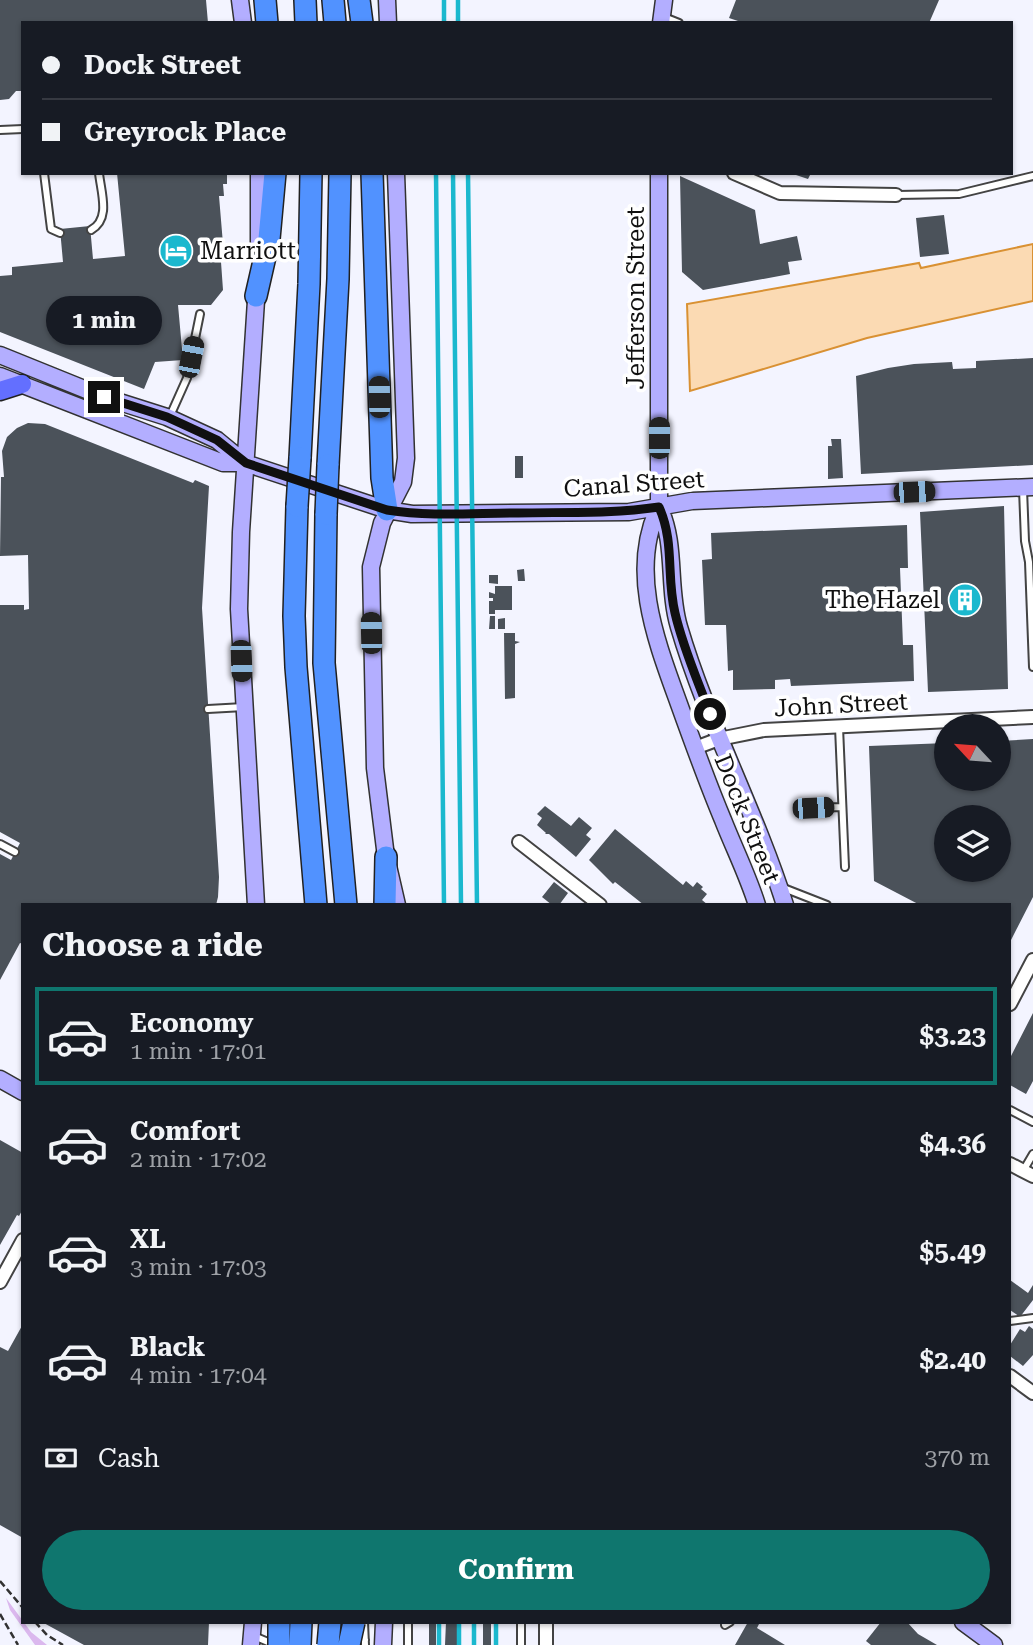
<!DOCTYPE html>
<html lang="en">
<head>
<meta charset="utf-8">
<style>
  :root { --surface:#171b24; --page:#20242c; --text:#f1f3f6; --muted:#9ea1a6; --line:#363941; --accent:#0f766e }
  body { margin:0; font-family:"Roboto Serif",serif; background:var(--page); color:var(--text); height:100vh; display:flex; flex-direction:column; font-size:26px; white-space:nowrap }
  * { box-sizing:border-box; margin:0 }
  p { font-size:23px; color:var(--muted) }
  .icon { flex:none; width:38px; height:38px; fill:none; stroke:currentColor; stroke-width:2; stroke-linecap:round; stroke-linejoin:round }
  .map { position:relative; flex:1; overflow:hidden }
  .panel { position:absolute; left:21px; top:903px; width:990px; height:721px; display:flex; flex-direction:column; background:var(--surface); border-radius:0px; box-shadow:0 2px 5px #0004 }
  .panel>* { flex:none }
  .top-card { position:absolute; left:21px; top:21px; width:992px; height:154px; border-radius:0px; box-shadow:0 2px 5px #0004; display:grid; align-content:center; height:154px; padding:0 21px; background:var(--surface) }
  .needle { width:46px; rotate:296deg }
  .tools { position:absolute; left:934px; top:714px; display:grid; gap:14px }
  .tools a { display:grid; place-items:center; width:77px; height:77px; border-radius:50%; background:var(--surface); box-shadow:0 2px 5px #0004; font-size:35px }
  .end { position:absolute; width:32px; height:32px; margin:-16px; border:9px solid #101010; background:#fff; box-shadow:0 0 0 4px #fff }
  .from { border-radius:50% }
  .bubble { position:absolute; height:49px; border-radius:24px; background:var(--surface); box-shadow:0 2px 5px #0004; font-size:23px; font-weight:700; line-height:49px; text-align:center }
  .car { position:absolute; width:21px; height:42px; margin:-21px -10px; border-radius:9px; box-shadow:0 0 5px 2px #0007; background:linear-gradient(#222 24%,#8ab4d8 0 40%,#222 0 76%,#8ab4d8 0 86%,#222 0) }
  .top-card b { display:flex; align-items:center; gap:24px; height:66px; font-size:26px }
  .top-card b+b { border-top:2px solid var(--line) }
  .top-card i { width:18px; height:18px; background:var(--text) }
  ul { padding:0; list-style:none }
  li { display:flex; align-items:center; gap:21px; height:98px; margin:0 14px 10px; padding:0 7px; border:4px solid transparent; border-radius:0px }
  li div { flex:1 }
  li b { display:block; font-size:26px }
  li em { font-style:normal; font-weight:700 }
  li.active { border-color:var(--accent) }
  li>.icon { width:63px; height:63px; stroke-width:1.5 }
  h2 { padding:0 21px; font-size:32px; line-height:84px }
  .pay { display:flex; align-items:center; gap:18px; height:77px; padding:0 21px; font-size:26px }
  .pay p { margin-inline-start:auto }
  .cta { display:flex; gap:14px; margin-top:auto; padding:14px 21px }
  .cta a { flex:1; height:80px; border-radius:42px; background:var(--accent); color:#fff; font-size:28px; font-weight:700; line-height:80px; text-align:center }
  .map>svg:first-child { display:block }
</style>
</head>
<body>
<div class="map">
<svg width="1033" height="1645" viewBox="0 0 1033 1645">
  <rect width="100%" height="100%" fill="#f3f4ff"/>
  <!-- green -->
  <path fill="#dbb8ee" d="M6 1598 31 1632 47 1645H35L10 1610Z"/>
  <!-- water -->
  <path fill="#fbdab3" stroke="#d99133" stroke-width="2" d="M1033 244V301L867 338 690 391 687 304 919 263 921 268Z"/>
  <!-- building -->
  <path fill="#4b525a" fill-rule="evenodd" d="M0 0H206L208 23H23V91H16L9 99 0 100Z
    M736 0H939L929 23H744L729 18Z
    M117 173H227V184H223L224 196H219L223 244H221L223 261 221 262 223 290 211 305H178L183 360 155 362 144 389 0 332V276L12 275V267L63 262 60 229 90 226 93 259 125 256Z
    M790 173H811L808 179Z
    M680 176 755 210 760 244 797 236 802 260 788 262 790 274 703 290 682 272Z
    M944 215 949 254 920 257 916 218Z
    M1033 358V465L861 474 856 376 888 368 914 364 952 362 953 369 976 368V361Z
    M28 423 45 424 193 483 195 480 209 486 202 608 219 877 218 897 216 905H23V944L20 943 0 980V854L11 860 20 843 0 832V605H24V610L29 609 28 555 0 556 1 477H4L2 451 7 437 17 428Z
    M831 439H841L843 478 828 479V446H832Z
    M515 456H523V478H515Z
    M1004 506 1008 689 928 692 920 512Z
    M907 525 908 568H900L903 645H913L914 681 791 686 790 679 775 680V689L733 690V670L728 671 726 625H705L702 560 712 559 711 533Z
    M524 569 525 581H518L517 570Z
    M489 575H498V584L489 583Z
    M495 586H512V610H495V614H489V601H493V598H489V592L495 594Z
    M490 616H495V629H489Z
    M505 618V629H498V619Z
    M504 633H515V641L520 642 515 644V698L505 699Z
    M1033 739V897L1010 942V905H920L874 881 869 746 947 743V779H999V741ZM947 817H999V870H947Z
    M545 806 571 826 579 817 592 828 586 835 591 839 576 857 549 834H545L546 833 537 825 542 818 537 814Z
    M615 829 683 885 686 881 693 887 697 882 703 887 701 889 707 894 702 900 708 905H644L615 882 613 884 589 860Z
    M554 882 568 893 559 905H552L542 897Z
    M1033 1013V1081L1026 1094 1010 1085V1058Z
    M0 1140 23 1153V1209L19 1216 17 1215 0 1245Z
    M1010 1280 1028 1293 1033 1285V1300L1020 1317 1010 1310Z
    M23 1324V1538L0 1525V1347L8 1351Z
    M1029 1326 1033 1329V1355L1023 1366 1010 1356V1345L1020 1329 1025 1332Z
    M42 1622H209L208 1645H84Z
    M429 1622H436V1645H429Z
    M446 1622H458L457 1645H445Z
    M483 1622H491V1645H483Z
    M748 1622H760L757 1628 785 1645H735Z
    M881 1622H907L918 1634 937 1645H871L866 1641Z"/>
  <g fill="none" stroke-linecap="round" stroke-linejoin="round">
    <defs>
      <path id="lane" d="M664 17 679 23
        M0 130 23 129
        M44 173 51 229 60 233
        M896 195 959 194 1033 176
        M91 230C111 219 101 193 99 173
        M170 416 187 378 200 314
        M1023 489 1025 541 1029 562 1033 667
        M208 709 244 707
        M839 727 845 867
        M813 808 842 807
        M0 844 15 852
        M781 887 827 905
        M1010 1110 1033 1122
        M1023 1171 1033 1154
        M1010 1321 1033 1318
        M364 1622 365 1645
        M521 1622V1645
        M332 1624 365 1640
        M725 1625 730 1622
        M254 1636 275 1645
        M408 1645V1622"/>
      <path id="street" d="M734 173 780 193 896 195
        M695 748 719 739 764 730 1033 717
        M519 842 600 905
        M1010 1004 1033 960
        M1010 1164 1033 1176
        M0 1282 23 1240
        M1010 1376 1033 1393
        M546 1645V1622"/>
      <path id="secondary" d="M240 0 243 23
        M387 0 388 23
        M661 23 664 0
        M396 173 406 458 403 482 382 523 371 567 375 768 386 857 397 905
        M659 173V507C677 545 667 587 679 627 707 722 755 810 785 905
        M259 242V173
        M0 355 104 397 167 417 217 440 245 463
        M0 376 223 463H245L387 510 412 514 629 512 692 501 1033 487
        M659 507C628 571 657 643 679 704 693 743 707 782 723 820 734 848 748 876 757 905
        M256 905 239 609 241 532 257 285
        M0 1079 23 1092
        M963 1622 994 1645
        M251 1645 253 1622
        M383 1645 384 1622"/>
      <path id="primary" d="M0 391 22 384"/>
      <path id="highway" d="M265 0 267 23
        M305 0 306 23
        M333 0 335 23
        M359 0 362 23
        M372 173 382 478 387 510
        M256 296 269 239 275 173
        M300 458 309 284 311 173
        M328 465 338 279 340 173
        M297 506 294 616 296 667 316 905
        M326 514 324 663 346 905
        M385 905 386 857"/>
    </defs>
    <!-- lane casing -->
    <use href="#lane" stroke="#434343" stroke-width="10"/>
    <!-- street casing -->
    <use href="#street" stroke="#434343" stroke-width="16"/>
    <!-- secondary casing -->
    <use href="#secondary" stroke="#323232" stroke-width="19"/>
    <!-- primary casing -->
    <use href="#primary" stroke="#212121" stroke-width="21"/>
    <!-- highway casing -->
    <use href="#highway" stroke="#212121" stroke-width="24"/>
    <!-- path -->
    <path stroke="#323232" stroke-width="2.5" stroke-dasharray="7 3.5" stroke-linecap="butt" d="M0 1581 23 1608
      M0 1614 18 1645
      M35 1622 47 1635 63 1645"/>
    <!-- lane -->
    <use href="#lane" stroke="#fff" stroke-width="6"/>
    <!-- street -->
    <use href="#street" stroke="#fff" stroke-width="12"/>
    <!-- secondary -->
    <use href="#secondary" stroke="#b3aeff" stroke-width="16"/>
    <!-- primary -->
    <use href="#primary" stroke="#636fff" stroke-width="18"/>
    <!-- highway -->
    <use href="#highway" stroke="#5192ff" stroke-width="21"/>
    <!-- rail -->
    <path stroke="#1bb8ce" stroke-width="4.5" d="M444 0V23
      M458 0V23
      M436 173 444 905
      M453 173 461 905
      M468 173 477 905
      M459 1622V1645
      M474 1622V1645
      M496 1622V1645
      M439 1645V1622"/>
    <defs>
      <path id="highway-bridge" d="M297 506 300 458
        M326 514 328 465
        M279 1645V1622
        M300 1645 301 1622
        M328 1645 330 1622
        M349 1645 354 1622"/>
    </defs>
    <!-- highway-bridge casing -->
    <use href="#highway-bridge" stroke="#212121" stroke-width="24" stroke-linecap="butt"/>
    <!-- highway-bridge -->
    <use href="#highway-bridge" stroke="#5192ff" stroke-width="21"/>
  </g>
  <g fill="none" stroke-linecap="round" stroke-linejoin="round">
    <!-- route -->
    <path stroke="#101010" stroke-width="9" d="M104 397 167 417 217 440 246 463 387 510C431 517 474 513 518 513 565 512 612 514 659 507 675 543 666 576 675 613 683 648 698 681 710 714"/>
  </g>
  <!-- icons -->
  <defs>
    <symbol id="hotel-disc" viewBox="-11 -11 22 22"><circle r="9.5" fill="#1bb8ce" stroke="#fff"/><path d="M-6-4.5h1.5V1H6V5H4.5V3h-9V5H-6ZM-4 0a1.8 1.8 0 1 1 3.6 0ZM.5 0V-2.5h3Q6-2.5 6 0Z" fill="#fff"/></symbol>
    <symbol id="building-disc" viewBox="-11 -11 22 22"><circle r="9.5" fill="#1bb8ce" stroke="#fff"/><path d="M-4-6H4V6H1V3H-1V6H-4ZM-2.5-4.3h1.7v1.8h-1.7ZM.8-4.3h1.7v1.8H.8ZM-2.5-1h1.7V.8h-1.7ZM.8-1h1.7V.8H.8Z" fill="#fff"/></symbol>
  </defs>
  <g fill-rule="evenodd">
    <use href="#hotel-disc" x="157" y="232" width="38" height="38"/>
    <use href="#building-disc" x="946" y="581" width="38" height="38"/>
  </g>
  <g text-anchor="middle" stroke-width="7" stroke-linejoin="round" paint-order="stroke">
    <!-- poi labels -->
    <g font-size="24" fill="#101010" stroke="#fff" text-anchor="start">
      <text x="200" y="259">Marriott</text>
      <text x="940" y="608" text-anchor="end">The Hazel</text>
    </g>
    <!-- street labels -->
    <g font-size="24" fill="#101010" stroke="#fff">
      <text transform="translate(636 298) rotate(-90)" y="8">Jefferson Street</text>
      <text transform="translate(634 484) rotate(-4)" y="8">Canal Street</text>
      <text transform="translate(841 705) rotate(-3)" y="8">John Street</text>
      <text transform="translate(747 819) rotate(68)" y="8">Dock Street</text>
    </g>
  </g>
</svg>
<div class="tools">
<a><svg class="needle" viewBox="-14 -14 28 28"><path d="M0-13l5 13h-10z" fill="#e53935"/><path d="M0 13l5-13h-10z" fill="#9ea1a6"/></svg></a>
<a><svg class="icon" aria-label="layers" viewBox="0 0 24 24"><path d="M12 4l9 5-9 5-9-5zM3 14l9 5 9-5"/></svg></a>
</div>
<i class="end from" style="left:710px;top:714px"></i>
<i class="end" style="left:104px;top:397px"></i>
<div class="bubble" style="left:46px;top:296px;width:116px">1 min</div>
<i class="car" style="left:191px;top:357px;rotate:11deg"></i>
<i class="car" style="left:379px;top:397px;rotate:359deg"></i>
<i class="car" style="left:659px;top:438px;rotate:0deg"></i>
<i class="car" style="left:914px;top:492px;rotate:88deg"></i>
<i class="car" style="left:371px;top:633px;rotate:359deg"></i>
<i class="car" style="left:241px;top:661px;rotate:178deg"></i>
<i class="car" style="left:813px;top:808px;rotate:87deg"></i>
<div class="top-card">
<b><i class="from"></i>Dock Street</b>
<b><i></i>Greyrock Place</b>
</div>
<section class="panel">
<h2>Choose a ride</h2>
<ul>
<li class="active"><svg class="icon" aria-label="car" viewBox="0 0 24 24"><path d="M5 17H2v-5l4-1 3-4h7l3 4 3 1v5h-3M9 17h6M6 11h13"/><circle cx="7" cy="17" r="2"/><circle cx="17" cy="17" r="2"/></svg><div><b>Economy</b><p>1 min · 17:01</p></div><em>$3.23</em></li>
<li><svg class="icon" aria-label="car" viewBox="0 0 24 24"><path d="M5 17H2v-5l4-1 3-4h7l3 4 3 1v5h-3M9 17h6M6 11h13"/><circle cx="7" cy="17" r="2"/><circle cx="17" cy="17" r="2"/></svg><div><b>Comfort</b><p>2 min · 17:02</p></div><em>$4.36</em></li>
<li><svg class="icon" aria-label="car" viewBox="0 0 24 24"><path d="M5 17H2v-5l4-1 3-4h7l3 4 3 1v5h-3M9 17h6M6 11h13"/><circle cx="7" cy="17" r="2"/><circle cx="17" cy="17" r="2"/></svg><div><b>XL</b><p>3 min · 17:03</p></div><em>$5.49</em></li>
<li><svg class="icon" aria-label="car" viewBox="0 0 24 24"><path d="M5 17H2v-5l4-1 3-4h7l3 4 3 1v5h-3M9 17h6M6 11h13"/><circle cx="7" cy="17" r="2"/><circle cx="17" cy="17" r="2"/></svg><div><b>Black</b><p>4 min · 17:04</p></div><em>$2.40</em></li>
</ul>
<div class="pay"><svg class="icon" aria-label="cash" viewBox="0 0 24 24"><path d="M3 7h18v10H3z"/><circle cx="12" cy="12" r="2"/></svg>Cash<p>370 m</p></div>
<div class="cta"><a>Confirm</a></div>
</section>
</div>
</body>
</html>
